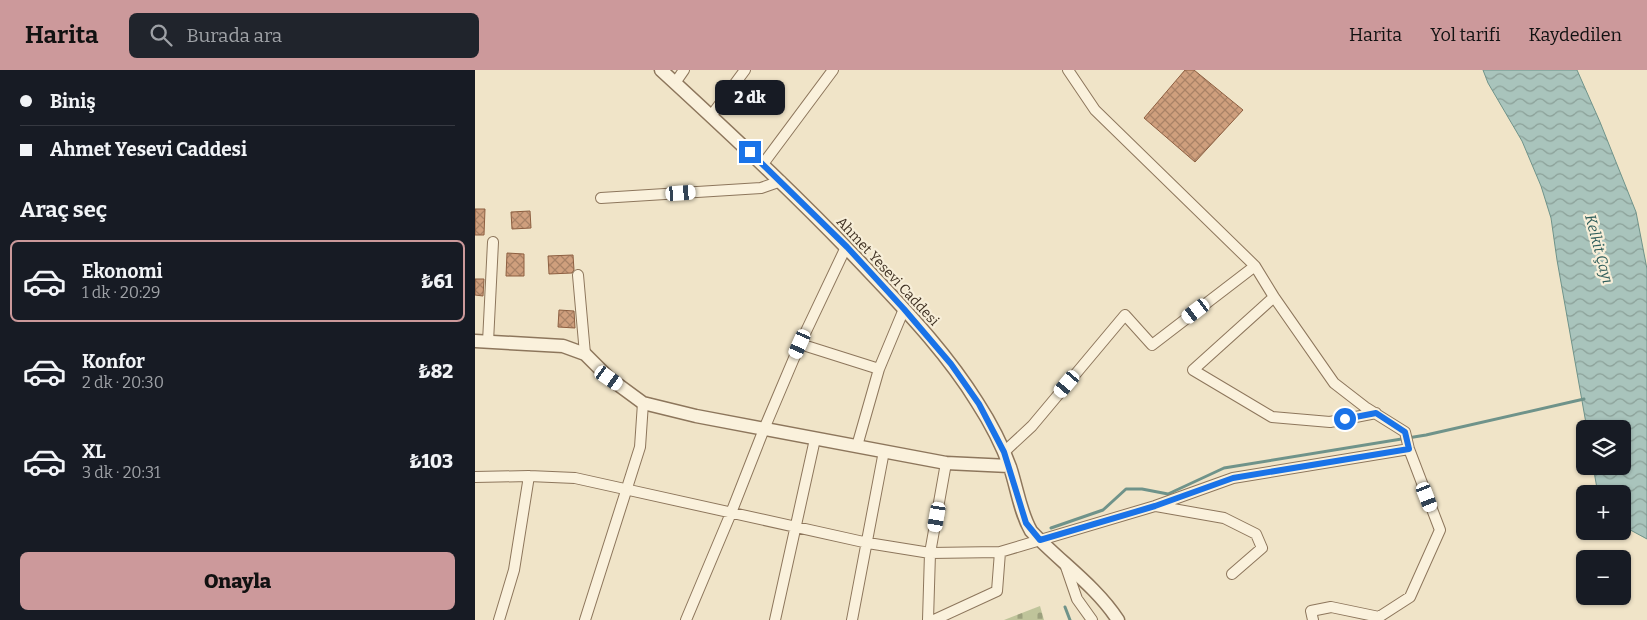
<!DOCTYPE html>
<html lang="tr">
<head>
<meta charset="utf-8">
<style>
  :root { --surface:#171b24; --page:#20242c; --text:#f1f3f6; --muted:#9ea1a6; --line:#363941; --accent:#cc999b }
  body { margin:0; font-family:Bitter,serif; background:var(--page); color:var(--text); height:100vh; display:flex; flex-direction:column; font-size:19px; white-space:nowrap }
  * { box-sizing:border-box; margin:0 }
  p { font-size:16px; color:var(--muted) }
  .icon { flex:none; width:28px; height:28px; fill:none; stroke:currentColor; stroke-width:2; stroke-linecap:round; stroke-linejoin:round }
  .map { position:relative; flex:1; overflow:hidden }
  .drawer { display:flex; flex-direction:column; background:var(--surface); width:475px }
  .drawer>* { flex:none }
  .hud { display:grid; align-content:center; height:110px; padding:0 20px; background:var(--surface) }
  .tools { position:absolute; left:1101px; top:350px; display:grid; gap:10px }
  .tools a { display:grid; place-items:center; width:55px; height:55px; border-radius:8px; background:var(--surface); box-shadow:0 1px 4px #0004; font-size:25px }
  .end { position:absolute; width:22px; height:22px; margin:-11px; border:6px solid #1a73e8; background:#fff; box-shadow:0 0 0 2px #fff }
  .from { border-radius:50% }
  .bubble { position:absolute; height:35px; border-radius:8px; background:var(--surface); box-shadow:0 1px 4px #0004; font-size:16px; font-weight:800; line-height:35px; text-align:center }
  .car { position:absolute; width:15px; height:30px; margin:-15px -8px; border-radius:6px; box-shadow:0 0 4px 1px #0007; background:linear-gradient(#fff 24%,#345 0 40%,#fff 0 76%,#345 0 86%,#fff 0) }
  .hud b { display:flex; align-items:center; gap:18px; height:48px; font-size:19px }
  .hud b+b { border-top:1px solid var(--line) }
  .hud i { width:12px; height:12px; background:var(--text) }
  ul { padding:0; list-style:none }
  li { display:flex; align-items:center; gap:15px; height:82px; margin:0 10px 8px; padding:0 10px; border:2px solid transparent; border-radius:8px }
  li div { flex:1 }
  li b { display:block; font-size:19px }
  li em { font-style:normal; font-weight:800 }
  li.active { border-color:var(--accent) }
  li>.icon { width:45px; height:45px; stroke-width:1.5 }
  h2 { padding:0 20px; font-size:22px; line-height:60px }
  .cta { display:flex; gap:10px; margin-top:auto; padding:10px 20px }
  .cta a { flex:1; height:58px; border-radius:8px; background:var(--accent); color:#111; font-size:20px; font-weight:800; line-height:58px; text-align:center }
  header { display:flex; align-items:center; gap:30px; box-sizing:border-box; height:70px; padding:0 25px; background:var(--accent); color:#111 }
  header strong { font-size:24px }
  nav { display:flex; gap:28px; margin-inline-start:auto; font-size:18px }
  .search { width:350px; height:45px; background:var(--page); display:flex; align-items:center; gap:12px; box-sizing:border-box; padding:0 18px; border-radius:8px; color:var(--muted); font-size:19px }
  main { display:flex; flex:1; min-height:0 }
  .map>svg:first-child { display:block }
</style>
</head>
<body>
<header>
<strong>Harita</strong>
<div class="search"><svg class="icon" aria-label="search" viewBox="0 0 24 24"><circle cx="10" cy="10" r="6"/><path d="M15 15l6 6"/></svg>Burada ara</div>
<nav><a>Harita</a><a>Yol tarifi</a><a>Kaydedilen</a></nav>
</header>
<main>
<section class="drawer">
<div class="hud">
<b><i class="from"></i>Biniş</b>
<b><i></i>Ahmet Yesevi Caddesi</b>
</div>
<h2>Araç seç</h2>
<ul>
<li class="active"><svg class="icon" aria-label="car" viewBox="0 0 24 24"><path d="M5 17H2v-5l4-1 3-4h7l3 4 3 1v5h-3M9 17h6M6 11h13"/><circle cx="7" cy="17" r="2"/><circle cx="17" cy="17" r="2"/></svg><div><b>Ekonomi</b><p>1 dk · 20:29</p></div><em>₺61</em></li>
<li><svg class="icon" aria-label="car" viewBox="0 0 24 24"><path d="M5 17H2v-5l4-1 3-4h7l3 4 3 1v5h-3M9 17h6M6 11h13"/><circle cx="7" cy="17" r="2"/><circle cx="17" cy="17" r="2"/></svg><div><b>Konfor</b><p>2 dk · 20:30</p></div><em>₺82</em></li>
<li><svg class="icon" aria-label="car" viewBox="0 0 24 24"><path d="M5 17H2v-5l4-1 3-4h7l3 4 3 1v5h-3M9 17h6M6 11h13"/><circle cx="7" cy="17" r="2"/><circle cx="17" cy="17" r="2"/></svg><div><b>XL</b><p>3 dk · 20:31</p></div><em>₺103</em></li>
</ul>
<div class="cta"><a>Onayla</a></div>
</section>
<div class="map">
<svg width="1172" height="550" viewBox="0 0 1172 550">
  <defs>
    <pattern id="cemetery-stones" width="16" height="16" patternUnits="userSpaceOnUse" patternTransform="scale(1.25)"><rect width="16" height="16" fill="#bfc49a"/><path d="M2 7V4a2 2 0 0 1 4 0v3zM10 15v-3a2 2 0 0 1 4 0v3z" fill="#9ca07d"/></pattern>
    <pattern id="water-waves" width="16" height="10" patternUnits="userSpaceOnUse" patternTransform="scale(1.25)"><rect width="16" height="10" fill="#a9c4bc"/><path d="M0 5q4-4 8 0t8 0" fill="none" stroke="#8ba098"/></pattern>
    <pattern id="building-cross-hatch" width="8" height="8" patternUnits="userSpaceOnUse" patternTransform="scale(1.25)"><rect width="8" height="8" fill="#cf9f7d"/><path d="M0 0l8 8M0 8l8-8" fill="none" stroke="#a98266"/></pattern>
  </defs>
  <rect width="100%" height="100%" fill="#f0e4c8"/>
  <!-- cemetery -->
  <path fill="url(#cemetery-stones)" d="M565 536 569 550H529Z"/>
  <!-- water -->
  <path fill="url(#water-waves)" stroke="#6f938a" d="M1008 0H1102L1125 52 1161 142 1172 199V469L1148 456V424H1123L1118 396H1148V359H1112L1082 190 1076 148 1066 116 1047 71 1013 13Z"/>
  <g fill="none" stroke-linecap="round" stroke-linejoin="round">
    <!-- stream -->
    <path stroke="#6f938a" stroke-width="3" d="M576 458 628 440 651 419H667L693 424 749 398 951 365 1109 329
      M590 537 595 550"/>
  </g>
  <!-- building -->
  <path fill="url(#building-cross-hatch)" stroke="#8d5f41" d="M710 0H719L768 40 720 92 669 48Z
    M0 139H10L9 165H0Z
    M55 141 56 158 37 159 36 142Z
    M32 183 49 184V206H31Z
    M98 185 99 200 97 203 74 204 73 186Z
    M0 209H9L8 226 0 225Z
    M84 240 99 241 100 258 83 257Z"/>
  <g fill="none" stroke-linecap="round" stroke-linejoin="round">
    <defs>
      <path id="minor" d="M593 0 620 40 780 196 799 227 859 313 890 337 930 362 934 379 965 460 935 527 904 547 856 537 836 541 838 550
        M200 13 209 0
        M236 46 270 0
        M288 94 358 0
        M126 128 286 118 306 111
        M103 205 110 284
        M799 227 718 300 797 347 855 352 901 343
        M13 272 18 172
        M325 274 404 299
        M382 376 404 299 429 239
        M529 382 557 356 650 245 677 275 780 196
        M0 407 54 406 100 408 393 473 455 483 525 482 680 436 758 408 934 379
        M681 436 749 448 781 464 787 478 757 504
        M590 494 602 529 617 550
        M24 550 39 500 54 406
        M110 550 165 377 168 333
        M211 550 256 443 289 359 325 274 371 177
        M300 550 340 369
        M377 550 409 381
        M453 550 455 483 471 393
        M459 550 522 521 525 482"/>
      <path id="tertiary" d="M186 0C260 68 333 136 401 209 438 248 474 287 502 332 515 352 527 375 535 397 542 418 545 442 556 461 585 492 620 515 643 550
        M0 271 88 276 110 284 134 308 168 333 221 346 471 393 534 396"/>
    </defs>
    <!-- minor casing -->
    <use href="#minor" stroke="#8d765c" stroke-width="12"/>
    <!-- tertiary casing -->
    <use href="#tertiary" stroke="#8d765c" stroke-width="15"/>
    <!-- minor -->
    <use href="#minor" stroke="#faf1dc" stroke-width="10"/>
    <!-- tertiary -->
    <use href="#tertiary" stroke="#faf1dc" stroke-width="12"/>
  </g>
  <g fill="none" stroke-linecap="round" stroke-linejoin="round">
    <!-- route -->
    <path stroke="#1a73e8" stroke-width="6" d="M275 82 372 177 429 239 476 294 504 334 529 382 551 453 565 470 680 436 758 408 934 379 930 362 901 343 870 349"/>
  </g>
  <g text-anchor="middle" stroke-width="4.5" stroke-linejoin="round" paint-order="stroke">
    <!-- street labels -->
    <g font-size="14" fill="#3d2e20" stroke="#f7eed8">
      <text transform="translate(413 201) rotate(47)" y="5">Ahmet Yesevi Caddesi</text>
    </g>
    <!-- water labels -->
    <g font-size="15" font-style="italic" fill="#2f5d5a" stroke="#f7eed8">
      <text transform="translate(1124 179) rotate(75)" y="5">Kelkit Çayı</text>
    </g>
  </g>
</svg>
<div class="tools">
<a><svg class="icon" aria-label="layers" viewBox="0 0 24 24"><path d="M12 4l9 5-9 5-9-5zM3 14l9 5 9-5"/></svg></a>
<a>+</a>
<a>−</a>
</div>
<i class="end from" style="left:870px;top:349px"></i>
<i class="end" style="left:275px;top:82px"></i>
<div class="bubble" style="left:240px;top:10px;width:70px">2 dk</div>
<i class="car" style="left:206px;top:123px;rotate:86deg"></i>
<i class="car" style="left:721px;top:241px;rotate:233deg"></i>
<i class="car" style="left:325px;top:274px;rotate:204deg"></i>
<i class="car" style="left:134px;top:308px;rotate:125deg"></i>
<i class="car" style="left:592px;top:314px;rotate:220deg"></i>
<i class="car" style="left:952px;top:427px;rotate:159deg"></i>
<i class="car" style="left:462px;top:447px;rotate:190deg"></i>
</div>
</main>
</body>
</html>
